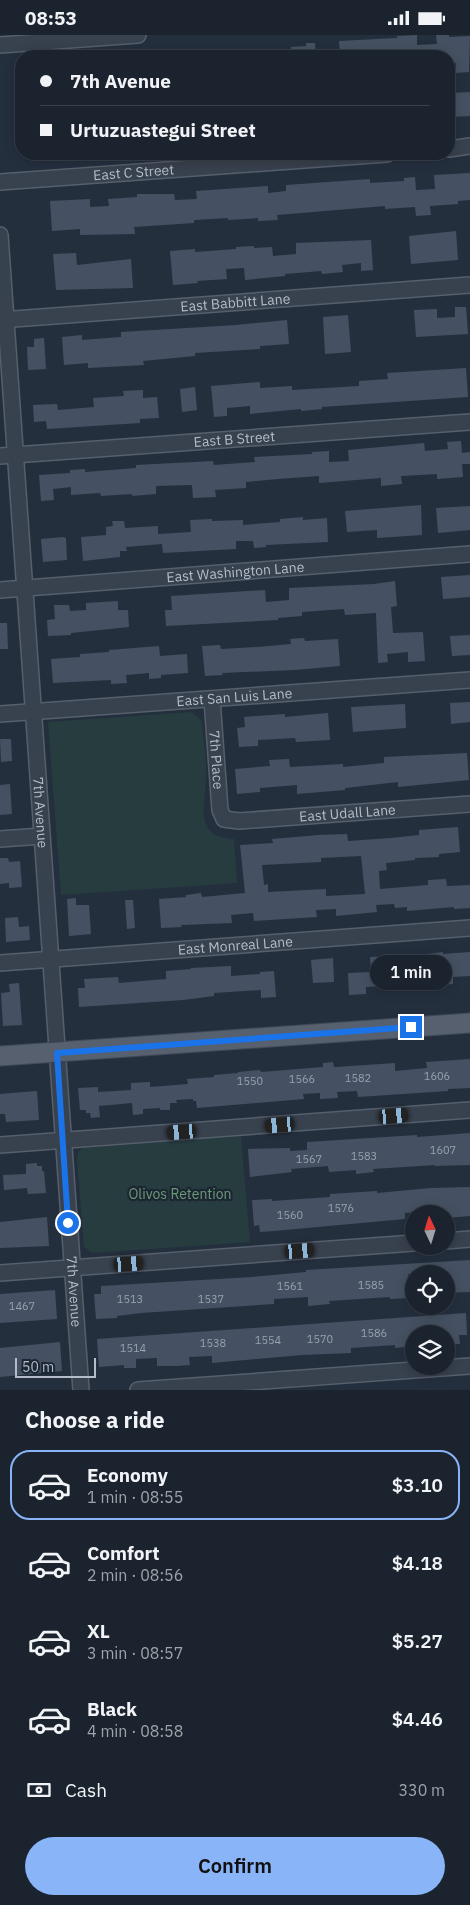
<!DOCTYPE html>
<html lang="en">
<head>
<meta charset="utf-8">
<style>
  :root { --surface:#1b232e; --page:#282f3a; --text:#f1f3f6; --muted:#a0a4aa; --line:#39404a; --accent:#8ab4f8 }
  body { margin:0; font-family:"IBM Plex Sans",sans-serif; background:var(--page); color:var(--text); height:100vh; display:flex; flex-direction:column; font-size:19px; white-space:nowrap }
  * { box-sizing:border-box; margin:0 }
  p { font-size:16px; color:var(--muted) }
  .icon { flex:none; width:28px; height:28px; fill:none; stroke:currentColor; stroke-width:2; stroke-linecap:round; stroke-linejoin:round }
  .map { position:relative; height:1355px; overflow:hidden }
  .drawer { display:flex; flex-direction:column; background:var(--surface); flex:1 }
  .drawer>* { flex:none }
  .top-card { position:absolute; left:15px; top:15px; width:440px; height:110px; border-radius:20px; box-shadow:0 2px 12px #0003,0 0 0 1px var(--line); display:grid; align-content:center; height:110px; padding:0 25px; background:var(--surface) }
  .needle { width:32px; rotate:356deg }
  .buttons { position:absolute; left:405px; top:1170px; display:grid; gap:10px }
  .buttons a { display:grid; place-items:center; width:50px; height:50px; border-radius:50%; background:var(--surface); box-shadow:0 2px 12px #0003,0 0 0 1px var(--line); font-size:25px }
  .scale { position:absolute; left:15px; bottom:12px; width:81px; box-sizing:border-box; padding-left:5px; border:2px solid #b4bcc9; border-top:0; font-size:14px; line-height:18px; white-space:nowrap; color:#b4bcc9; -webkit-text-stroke:4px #1d2633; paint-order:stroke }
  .end { position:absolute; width:22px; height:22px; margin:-11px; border:6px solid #1a73e8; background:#fff; box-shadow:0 0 0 2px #fff }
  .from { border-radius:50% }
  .bubble { position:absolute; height:35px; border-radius:18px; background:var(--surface); box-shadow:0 2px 12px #0003,0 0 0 1px var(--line); font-size:16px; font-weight:600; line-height:35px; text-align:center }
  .car { position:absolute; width:15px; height:30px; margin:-15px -8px; border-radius:6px; box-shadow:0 0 4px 1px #0007; background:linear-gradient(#222 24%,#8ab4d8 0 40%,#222 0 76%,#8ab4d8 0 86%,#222 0) }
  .top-card b { display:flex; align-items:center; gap:18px; height:48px; font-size:19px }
  .top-card b+b { border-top:1px solid var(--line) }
  .top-card i { width:12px; height:12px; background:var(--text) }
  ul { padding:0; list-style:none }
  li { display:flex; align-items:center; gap:15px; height:70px; margin:0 10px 8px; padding:0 15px; border:2px solid transparent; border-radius:20px }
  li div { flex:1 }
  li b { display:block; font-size:19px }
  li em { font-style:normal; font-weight:600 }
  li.selected { border-color:var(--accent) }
  li>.icon { width:45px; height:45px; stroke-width:1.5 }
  h2 { padding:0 25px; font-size:22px; line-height:60px }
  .pay { display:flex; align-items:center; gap:12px; height:55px; padding:0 25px; font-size:19px }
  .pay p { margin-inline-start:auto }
  .cta { display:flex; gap:10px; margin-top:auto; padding:10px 25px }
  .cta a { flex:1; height:58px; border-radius:30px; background:var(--accent); color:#111; font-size:20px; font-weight:600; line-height:58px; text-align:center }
  .status { display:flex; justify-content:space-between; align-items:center; height:35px; padding:0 25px; background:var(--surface); direction:ltr }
  .status svg { height:14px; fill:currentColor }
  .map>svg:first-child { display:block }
</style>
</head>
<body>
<div class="status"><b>08:53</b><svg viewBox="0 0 49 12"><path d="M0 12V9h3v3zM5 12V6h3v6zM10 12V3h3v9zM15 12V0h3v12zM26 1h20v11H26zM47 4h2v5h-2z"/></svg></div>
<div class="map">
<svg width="470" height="1355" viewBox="0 0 470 1355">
  <rect width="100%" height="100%" fill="#242f3e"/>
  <!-- green -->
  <path fill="#263c3f" d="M192 677 202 686C203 704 207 723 206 741 206 769 192 802 234 804L237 848 61 860 48 687Z
    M241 1101 250 1207 93 1218 84 1212 77 1124 78 1117 83 1113Z"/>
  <!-- building -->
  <path fill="#455162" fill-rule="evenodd" d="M417 0V10L437 9 436 0H449V2L470 1 469 37 456 38V28L449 29V21H340L339 6 397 3V1Z
    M306 8H315L316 21H292L291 12 306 11Z
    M470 57V81L449 82V58Z
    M470 138V165L458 166V169L430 171 431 180 416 181 415 172 385 174V171L277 180 278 185 258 186V183L228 185V183L194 185V188L134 192 135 199 80 200V194L52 196 50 166 90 164V172L109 171 108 164 137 162V159H174L175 165 197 164 196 156 268 151V158L286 156V150L370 144V148L404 146V143L415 142 416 155 435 154 434 140Z
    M456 196 458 225 411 229 409 201Z
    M371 205 373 235 361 236V228L342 230 343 237 322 239 321 236 285 239V241L245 245 244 233 226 234 227 244 197 246 198 248 173 250 170 216 195 214V217L236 214V212L254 211V213L272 212 273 221 296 219V208Z
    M76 218 77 230 131 224 133 253 56 255 53 219Z
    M455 272H466L468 299 416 302 414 275 437 274V283L455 282Z
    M348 280 351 317 325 319 323 282Z
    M287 285 289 309 260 311V314L195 318V321L143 326 144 330 88 333V328L64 330 62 302 82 300V305L121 302V297L236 290Z
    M44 303 46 334 28 335 27 312H34V304Z
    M466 333 468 362 322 372V374L301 376V374L250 379V371L227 373V381L214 382 211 351 260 347V353L292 351V355L359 351V346L388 344 387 338Z
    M195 352 197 375 182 377 180 354Z
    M143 355V363L157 362 159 383 140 384V388L47 394 46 386 34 387 33 370 57 369 58 375 94 372 93 363 124 361 123 356Z
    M461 406 462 418 470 417V429H462L463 442 437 444V439L401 441 402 449 381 451V443L319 448V441L278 444 246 447V453L215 455 216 462 193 463 192 450 156 451V459L132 461V459L101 461 100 458 71 460V452L53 454 54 465 41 466 39 440 70 438V435L85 434V437L136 433V430L213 426 214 430 255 427 254 422 312 419V417L329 416V427L349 426 348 415 424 408 425 416 448 414 447 407Z
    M421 470 422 500 377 503V495L347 497 345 476Z
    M470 471V495L438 498 436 473Z
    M303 482V485L327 483 328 507 266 510V512L254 513 253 506H236V514L163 518 162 509 126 512 127 516H120V522L83 526 81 502 106 500V492L113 491 112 486H124L125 493 158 491V499L191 497 190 485 212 484V486L243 485V490L280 487V484Z
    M63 502 66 503 67 525 43 527 41 504Z
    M470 540V562L443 564 441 542Z
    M395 546 397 571 391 572 393 598 423 597 425 626 408 627V617L387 619 388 627 378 628 376 578 345 580 344 574 302 577V581L278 583V585L166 591 165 575H172L171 561 265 555 266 567 289 565V553L374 549Z
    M118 566V575H128L129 592 71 598V600L48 601 47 585 55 584 54 570H69L70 576 86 575V568Z
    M0 588H7L8 614H0Z
    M470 600V620L452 621 450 601Z
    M304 603 305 606 338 604 340 631 295 635 222 638 223 640 205 641 202 611 220 610 221 614 258 612 291 609 290 604Z
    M159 611 160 621 187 619 188 638 161 640V643L149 644V638L126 640 127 648 111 649V645L53 648 51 624 80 622V619L109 617V615Z
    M470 667V687L451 689 450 668Z
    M405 669 406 693 353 697 351 672Z
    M328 678 330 705 296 707 295 703 258 705V711L239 712 237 693 245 692 244 682 285 679V682Z
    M0 704H11L12 726 1 727Z
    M467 718 469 745 398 752V747L345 753V755L297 759V750L260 753V757L237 759 235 734 270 731 269 725 289 724 290 732 343 729V732L384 728V722Z
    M10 749 12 779 0 780V750Z
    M458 792 460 817 439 819V822L415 823V825L386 828 387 835 379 836 380 854 428 850V845L446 844 447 851 470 850V873L454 874V872L407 876V872L395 873 394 869 376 870 377 877 336 881V874L316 875 317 882 254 886 253 878 231 880 232 888 181 890 182 892 161 893 159 864 186 862V860L201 858 202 862 245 858 240 810 273 808 272 804 319 800 347 799 348 806 391 803 419 800V795ZM361 821 365 859 326 861V854L268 857V849L264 850 262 830 321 827V823Z
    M0 823H8L9 827 20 826 22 852 9 853V848L0 849Z
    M76 863V870H89L91 899 69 901 67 864Z
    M125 865H133L135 893 127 894Z
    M18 882 19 892 29 891 30 905 6 907 5 883Z
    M443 917V919L470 917V941L453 942V949L430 951 429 939 394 942V950L366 952V959L349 960 348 938 371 937 370 922 427 919Z
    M333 923 334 947 313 948 311 925Z
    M231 931V941L260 939V937L274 936 276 962 261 963V955L214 958V961L183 965 79 972 78 953H85L84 944 118 942 119 948 166 944V936L191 934V933Z
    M19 948 22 990 3 991 1 958 10 957 9 949Z
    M470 1024V1053L448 1054V1056L358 1062 357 1056 337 1057 338 1063 320 1064V1058L303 1059 304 1064 197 1073 196 1066H193V1064L176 1065 177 1068H170V1075H160V1073L143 1074V1079L133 1080 132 1068 99 1071 100 1082 91 1083 90 1078H86V1075H80L78 1053 98 1052V1057L131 1055V1048L150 1047V1052L188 1049 187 1044 214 1042V1040L238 1038V1037L260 1035 261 1037 323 1032V1028L333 1027 334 1032H336L395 1028V1036L427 1033 426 1027Z
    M37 1056 39 1085 6 1087 5 1079H0V1059Z
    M470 1098V1130L435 1131V1130L373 1134 374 1137 356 1139V1135L329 1137 328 1131 291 1134 292 1137 250 1142 248 1114 290 1113V1116L307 1115V1107L417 1100V1102Z
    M37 1128V1131H42V1136H44L46 1158 28 1159 27 1153 4 1155 3 1140 26 1139V1129Z
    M470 1152V1181L446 1183V1179H421V1177L405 1178V1184L274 1196 260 1197 259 1190 254 1191 252 1165 272 1164V1166L330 1162V1159L377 1156V1158L431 1153Z
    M47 1182 49 1211 0 1213V1187Z
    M470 1225V1257L446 1258V1239H408L410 1263 390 1264V1262L329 1266 330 1269 308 1271V1262L274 1264V1269L141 1278 117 1281V1283L96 1284 94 1259H101V1251L252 1242 306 1237V1235Z
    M55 1255 57 1284 0 1288V1259Z
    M466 1278 467 1300H459L460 1309H449V1299H414V1311L395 1313V1310L351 1313V1318L302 1320 212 1328V1321L189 1322 190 1330 177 1331H157V1323L136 1324V1333H124V1330L99 1332 97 1304Z
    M60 1307 62 1336 0 1342V1313Z"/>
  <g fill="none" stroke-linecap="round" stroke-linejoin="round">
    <defs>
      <g id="minor">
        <path d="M0 10 138 0"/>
        <path d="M449 114 470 111"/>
        <path id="s1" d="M0 147 387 119"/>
        <path id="s2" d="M0 200 81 1355"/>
        <path id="s3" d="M0 285 470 250"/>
        <path id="s4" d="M0 421 470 387"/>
        <path id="s5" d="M0 555 470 519"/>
        <path id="s6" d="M212 664 220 775 224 784 239 786 470 769"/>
        <path id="s7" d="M0 679 470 645"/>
        <path d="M0 804 42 801"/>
        <path id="s8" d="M0 928 470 893"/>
        <path d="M0 1110 470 1075"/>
        <path d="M446 1206 470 1204"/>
        <path d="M0 1238 414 1208"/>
        <path d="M138 1355 470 1331"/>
      </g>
      <path id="major" d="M0 1021 470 988"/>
    </defs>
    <!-- minor casing -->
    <use href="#minor" stroke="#565f6c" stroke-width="18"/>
    <!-- major casing -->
    <use href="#major" stroke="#414a57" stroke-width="21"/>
    <!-- minor -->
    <use href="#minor" stroke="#38414e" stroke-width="15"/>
    <!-- major -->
    <use href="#major" stroke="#56606e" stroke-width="19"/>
  </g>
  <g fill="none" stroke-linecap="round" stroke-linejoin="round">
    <!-- route -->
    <path stroke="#1a73e8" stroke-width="6" d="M68 1188 57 1018 411 992"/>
  </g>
  <g text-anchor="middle" stroke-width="4.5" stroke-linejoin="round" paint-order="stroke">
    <!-- number labels -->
    <g font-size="11" fill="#98a1af">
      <text x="437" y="1045">1606</text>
      <text x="358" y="1047">1582</text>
      <text x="302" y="1048">1566</text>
      <text x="250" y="1050">1550</text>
      <text x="443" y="1119">1607</text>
      <text x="364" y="1125">1583</text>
      <text x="309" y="1128">1567</text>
      <text x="341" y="1177">1576</text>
      <text x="290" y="1184">1560</text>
      <text x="371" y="1254">1585</text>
      <text x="290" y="1255">1561</text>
      <text x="130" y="1268">1513</text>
      <text x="211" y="1268">1537</text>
      <text x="22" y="1275">1467</text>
      <text x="374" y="1302">1586</text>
      <text x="320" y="1308">1570</text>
      <text x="268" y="1309">1554</text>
      <text x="213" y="1312">1538</text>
      <text x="133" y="1317">1514</text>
    </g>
    <!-- street labels -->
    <g font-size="14" fill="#b4bcc9" stroke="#1d2633">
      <text dy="5" stroke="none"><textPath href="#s1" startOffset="134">East C Street</textPath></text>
      <text dy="5" stroke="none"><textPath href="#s3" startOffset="236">East Babbitt Lane</textPath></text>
      <text dy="5" stroke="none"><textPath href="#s4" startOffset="235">East B Street</textPath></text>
      <text dy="5" stroke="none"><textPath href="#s5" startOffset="236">East Washington Lane</textPath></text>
      <text dy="5" stroke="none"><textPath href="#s7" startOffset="235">East San Luis Lane</textPath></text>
      <text dy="5" stroke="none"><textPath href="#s6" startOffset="61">7th Place</textPath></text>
      <text dy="5" stroke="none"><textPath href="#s2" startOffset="579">7th Avenue</textPath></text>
      <text dy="5" stroke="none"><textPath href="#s6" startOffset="245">East Udall Lane</textPath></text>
      <text dy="5" stroke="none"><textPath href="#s8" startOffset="236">East Monreal Lane</textPath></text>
      <text dy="5" stroke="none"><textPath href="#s2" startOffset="1059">7th Avenue</textPath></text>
    </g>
    <!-- park labels -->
    <g font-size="14" fill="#6b9a76" stroke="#1d2633">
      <text x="180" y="1164">Olivos Retention</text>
    </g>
  </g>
</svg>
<div class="buttons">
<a><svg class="needle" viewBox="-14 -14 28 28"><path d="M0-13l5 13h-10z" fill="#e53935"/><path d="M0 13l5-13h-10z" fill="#a0a4aa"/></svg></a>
<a><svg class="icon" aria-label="locate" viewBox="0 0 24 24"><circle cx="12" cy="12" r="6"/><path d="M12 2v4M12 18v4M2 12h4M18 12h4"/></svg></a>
<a><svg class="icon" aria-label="layers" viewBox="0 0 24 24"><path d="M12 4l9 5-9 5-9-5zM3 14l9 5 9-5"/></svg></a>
</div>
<div class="scale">50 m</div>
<i class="end from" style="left:68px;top:1188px"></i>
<i class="end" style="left:411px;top:992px"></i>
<div class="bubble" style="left:370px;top:920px;width:82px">1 min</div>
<i class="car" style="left:394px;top:1081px;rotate:85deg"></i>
<i class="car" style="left:280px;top:1090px;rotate:265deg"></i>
<i class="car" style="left:182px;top:1097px;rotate:266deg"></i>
<i class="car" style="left:300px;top:1216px;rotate:86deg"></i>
<i class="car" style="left:129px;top:1229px;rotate:86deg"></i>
<div class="top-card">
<b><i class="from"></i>7th Avenue</b>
<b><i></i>Urtuzuastegui Street</b>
</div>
</div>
<section class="drawer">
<h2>Choose a ride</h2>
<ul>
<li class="selected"><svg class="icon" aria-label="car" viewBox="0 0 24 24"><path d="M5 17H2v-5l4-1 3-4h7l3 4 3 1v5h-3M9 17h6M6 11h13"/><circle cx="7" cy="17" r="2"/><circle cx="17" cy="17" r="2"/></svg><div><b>Economy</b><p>1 min · 08:55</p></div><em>$3.10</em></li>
<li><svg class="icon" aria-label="car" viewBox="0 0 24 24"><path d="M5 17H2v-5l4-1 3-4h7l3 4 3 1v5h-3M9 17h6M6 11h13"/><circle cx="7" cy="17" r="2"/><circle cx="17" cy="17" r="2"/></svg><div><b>Comfort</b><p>2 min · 08:56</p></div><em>$4.18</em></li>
<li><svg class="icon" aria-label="car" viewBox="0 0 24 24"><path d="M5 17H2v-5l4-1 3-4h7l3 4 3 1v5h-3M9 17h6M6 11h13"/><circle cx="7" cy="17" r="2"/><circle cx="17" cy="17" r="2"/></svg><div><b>XL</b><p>3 min · 08:57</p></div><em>$5.27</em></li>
<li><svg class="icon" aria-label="car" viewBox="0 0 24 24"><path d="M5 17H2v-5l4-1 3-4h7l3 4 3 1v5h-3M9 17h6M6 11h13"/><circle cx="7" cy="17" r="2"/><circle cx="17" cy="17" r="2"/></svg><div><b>Black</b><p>4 min · 08:58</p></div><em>$4.46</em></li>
</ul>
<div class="pay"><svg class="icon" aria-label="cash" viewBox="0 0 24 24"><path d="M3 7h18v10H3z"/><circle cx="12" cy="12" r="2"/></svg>Cash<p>330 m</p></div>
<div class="cta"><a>Confirm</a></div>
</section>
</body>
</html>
